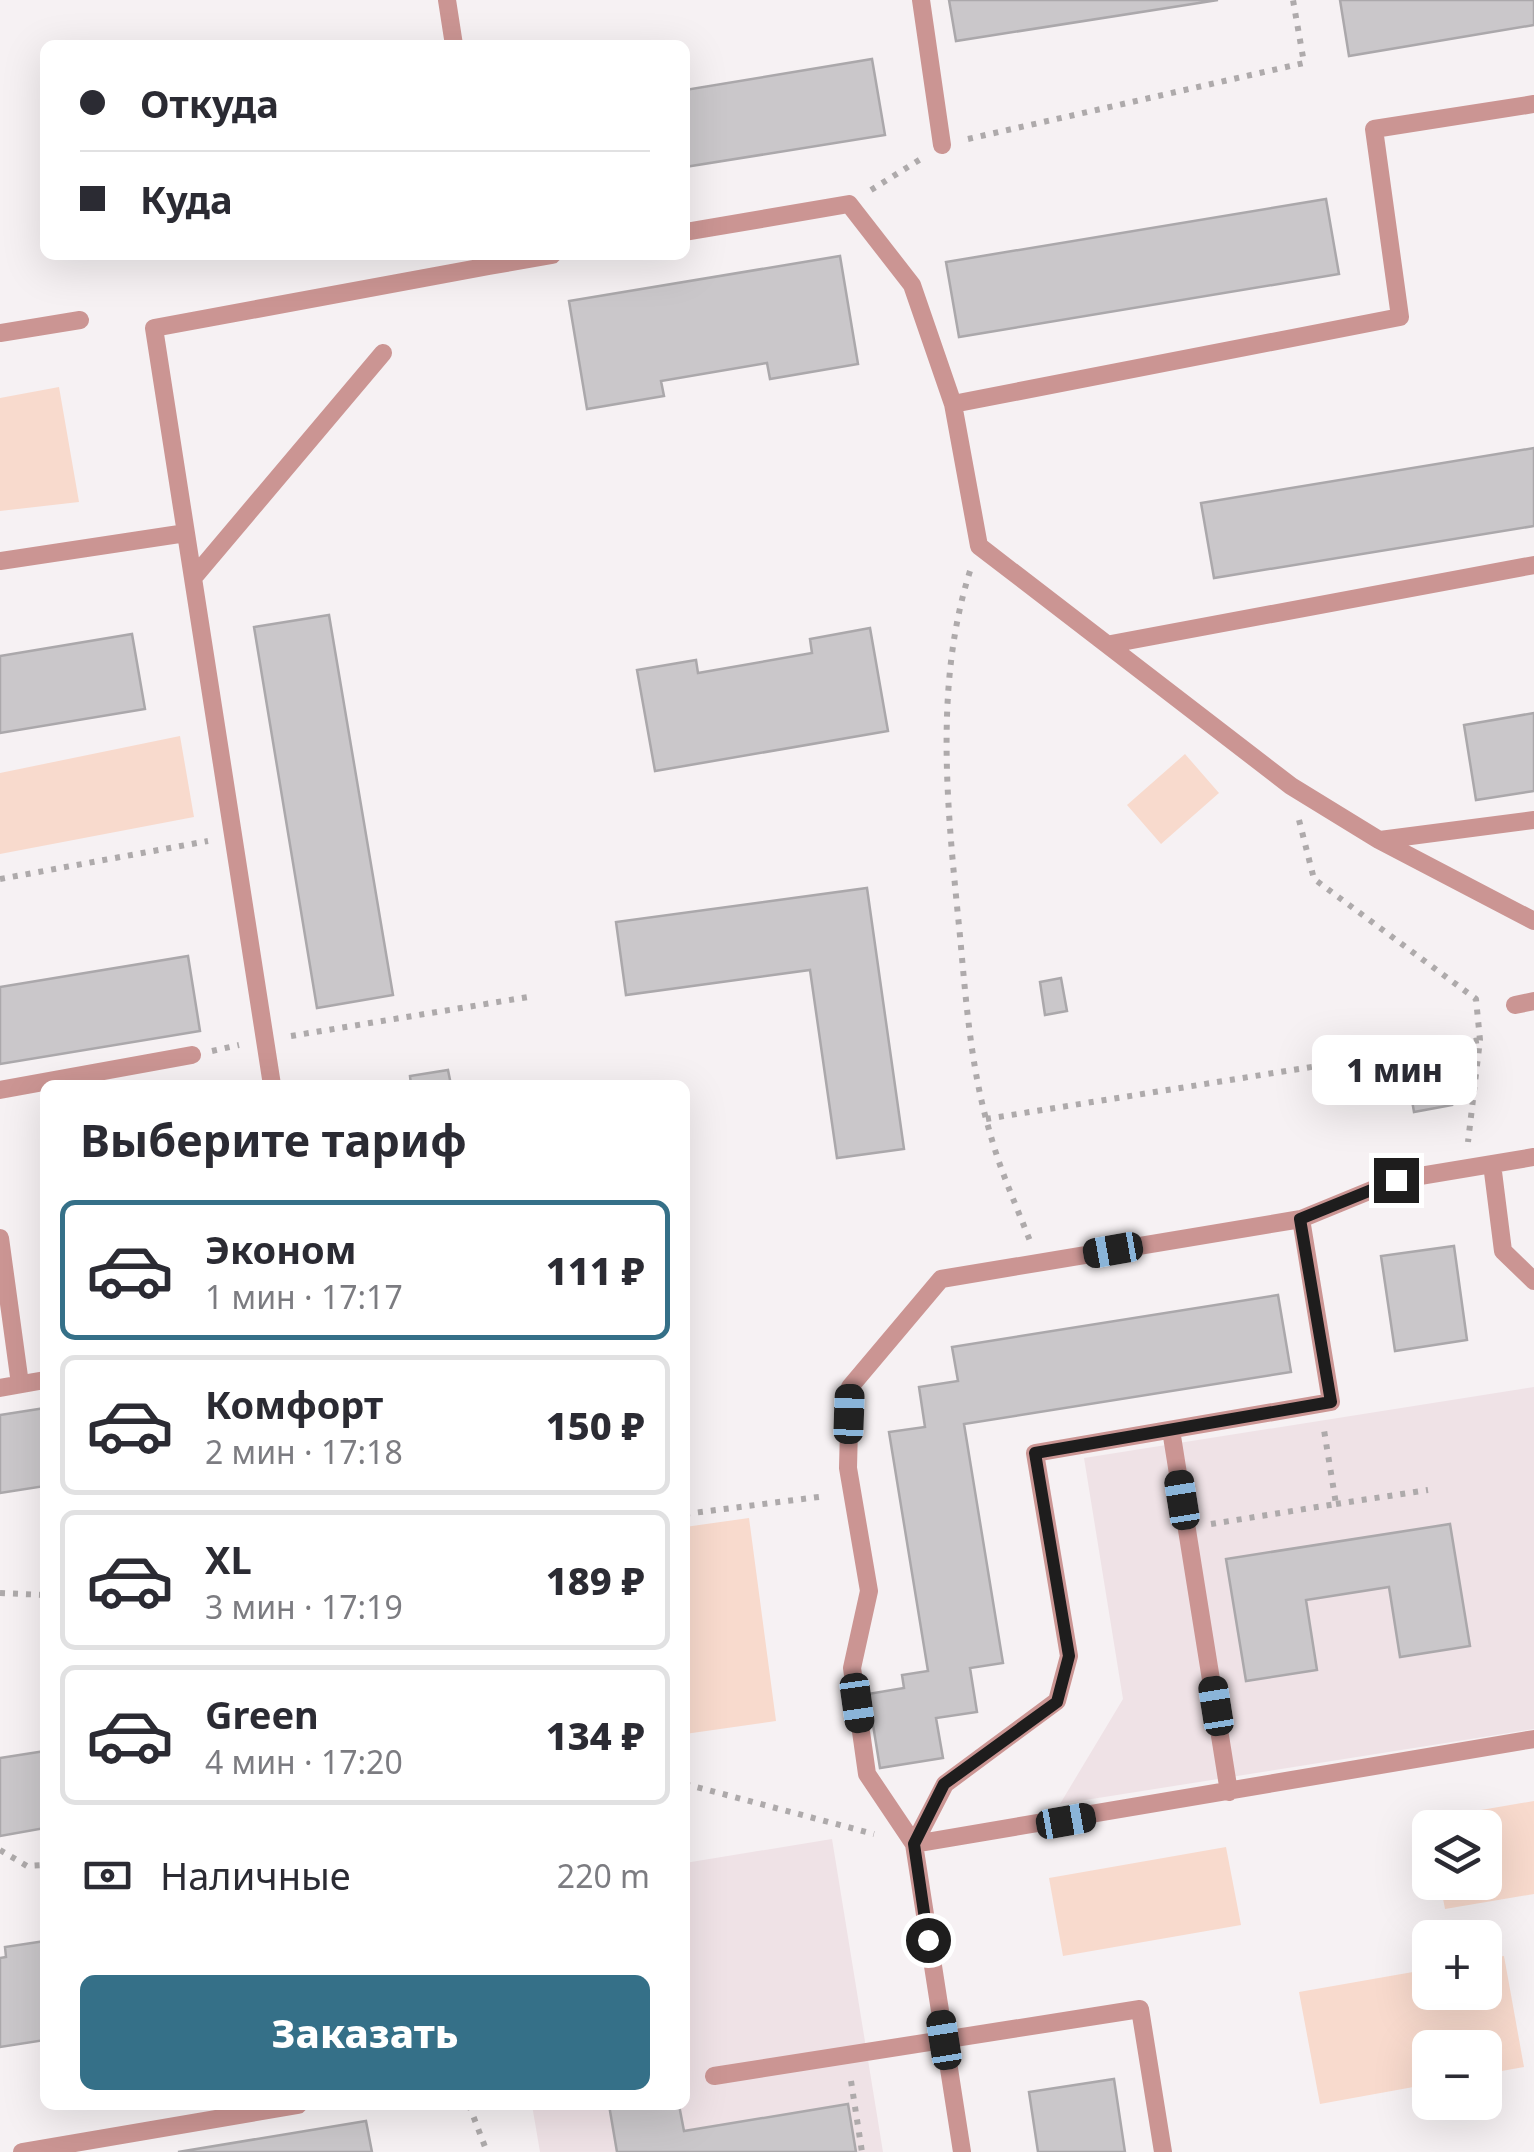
<!DOCTYPE html>
<html lang="ru">
<head>
<meta charset="utf-8">
<style>
  :root { --surface:#fff; --page:#f7f7f7; --text:#2b2b33; --muted:#7c7c81; --line:#e1e1e2; --accent:#357088 }
  body { margin:0; font-family:"Noto Sans",sans-serif; background:var(--page); color:var(--text); height:100vh; display:flex; flex-direction:column; font-size:38px; white-space:nowrap }
  * { box-sizing:border-box; margin:0 }
  p { font-size:32px; color:var(--muted) }
  .icon { flex:none; width:55px; height:55px; fill:none; stroke:currentColor; stroke-width:2; stroke-linecap:round; stroke-linejoin:round }
  .map { position:relative; flex:1; overflow:hidden }
  .panel { position:absolute; left:40px; top:1080px; width:650px; height:1030px; display:flex; flex-direction:column; background:var(--surface); border-radius:15px; box-shadow:0 10px 40px #0002 }
  .panel>* { flex:none }
  .guide { position:absolute; left:40px; top:40px; width:650px; height:220px; border-radius:15px; box-shadow:0 10px 40px #0002; display:grid; align-content:center; height:220px; padding:0 40px; background:var(--surface) }
  .tools { position:absolute; left:1412px; top:1810px; display:grid; gap:20px }
  .tools a { display:grid; place-items:center; width:90px; height:90px; border-radius:15px; background:var(--surface); box-shadow:0 10px 40px #0002; font-size:50px }
  .end { position:absolute; width:45px; height:45px; margin:-22px; border:12px solid #1e1d1d; background:#fff; box-shadow:0 0 0 5px #fff }
  .from { border-radius:50% }
  .bubble { position:absolute; height:70px; border-radius:15px; background:var(--surface); box-shadow:0 10px 40px #0002; font-size:32px; font-weight:800; line-height:70px; text-align:center }
  .car { position:absolute; width:30px; height:60px; margin:-30px -15px; border-radius:12px; box-shadow:0 0 8px 2px #0007; background:linear-gradient(#222 24%,#8ab4d8 0 40%,#222 0 76%,#8ab4d8 0 86%,#222 0) }
  .guide b { display:flex; align-items:center; gap:35px; height:95px; font-size:38px }
  .guide b+b { border-top:2px solid var(--line) }
  .guide i { width:25px; height:25px; background:var(--text) }
  ul { padding:0; list-style:none }
  li { display:flex; align-items:center; gap:30px; height:140px; margin:0 20px 15px; padding:0 20px; border:5px solid var(--line); border-radius:15px }
  li div { flex:1 }
  li b { display:block; font-size:38px }
  li em { font-style:normal; font-weight:800 }
  li.on { border-color:var(--accent) }
  li>.icon { width:90px; height:90px; stroke-width:1.5 }
  h2 { padding:0 40px; font-size:45px; line-height:120px }
  .pay { display:flex; align-items:center; gap:25px; height:110px; padding:0 40px; font-size:38px }
  .pay p { margin-inline-start:auto }
  .primary-button { display:flex; gap:20px; margin-top:auto; padding:20px 40px }
  .primary-button a { flex:1; height:115px; border-radius:15px; background:var(--accent); color:#fff; font-size:40px; font-weight:800; line-height:115px; text-align:center }
  .map>svg:first-child { display:block }
</style>
</head>
<body>
<div class="map">
<svg width="1534" height="2152" viewBox="0 0 1534 2152">
  <rect width="100%" height="100%" fill="#f6f1f3"/>
  <!-- built -->
  <path fill="#efe2e6" d="M1534 1387V1729L1060 1804 1123 1699 1084 1458Z
    M832 1839 883 2152H540L532 2105H685V1863Z"/>
  <!-- green -->
  <path fill="#f8dacd" d="M59 387 79 502 0 511V398Z
    M180 736 194 817 0 854V773Z
    M1185 754 1219 793 1161 844 1127 805Z
    M749 1518 776 1721 685 1734V1527Z
    M1534 1801V1894L1445 1909 1440 1883 1485 1882V1828L1430 1827 1429 1819Z
    M1226 1847 1241 1925 1063 1956 1049 1878Z
    M1504 1956 1524 2067 1485 2074V2048H1430V2084L1320 2104 1299 1992 1430 1969V1992H1485V1959Z"/>
  <!-- building -->
  <path fill="#cac7ca" stroke="#aba8ab" stroke-width="2.5" d="M949 0H1218L956 41Z
    M1340 0H1534V25L1349 56Z
    M872 59 885 135 685 167V90Z
    M1326 199 1339 274 959 337 946 262Z
    M840 256 858 364 770 379 767 363 661 381 664 396 587 409 569 301Z
    M1534 448V526L1214 578 1201 503Z
    M329 615 393 995 317 1008 254 627Z
    M870 628 888 731 655 771 637 670 696 660 698 673 812 653 810 639Z
    M132 634 145 709 0 733V656Z
    M1534 713V791L1476 800 1464 725Z
    M867 888 904 1149 837 1158 810 970 626 995 616 922Z
    M188 956 200 1031 0 1064V987Z
    M1061 978 1067 1011 1045 1015 1040 982Z
    M448 1070 451 1085H411L410 1076Z
    M1447 1076 1452 1105 1414 1112 1409 1083Z
    M1454 1246 1467 1340 1395 1351 1381 1256Z
    M1278 1295 1291 1372 964 1424 1003 1663 970 1668 977 1712 936 1718 943 1758 880 1768 868 1694 904 1688 902 1675 928 1671 889 1432 925 1427 919 1387 958 1381 952 1347Z
    M45 1408V1486L0 1493V1415Z
    M1450 1524 1470 1646 1400 1657 1389 1587 1306 1600 1317 1670 1246 1681 1226 1559Z
    M45 1751V1828L0 1836V1758Z
    M45 1941V2040L0 2047V1958L6 1957 5 1947Z
    M1114 2079 1125 2152H1038L1029 2092Z
    M848 2104 856 2152H617L609 2105H679L684 2131Z
    M366 2121 372 2152H178Z"/>
  <g fill="none" stroke-linecap="round" stroke-linejoin="round">
    <!-- path -->
    <path stroke="#aeaaab" stroke-width="6" stroke-dasharray="5 8" stroke-linecap="butt" d="M968 139 1304 63 1293 0
      M871 190 924 157
      M970 571C933 688 948 815 960 936 966 1001 971 1070 990 1133 1000 1170 1016 1205 1030 1241
      M1299 820 1314 879 1476 999 1480 1040 1468 1142
      M0 879 208 841
      M291 1036 528 997
      M212 1051 239 1045
      M986 1119 1480 1040
      M1336 1504 1428 1490
      M685 1514 826 1496
      M1211 1524 1336 1504 1324 1430
      M0 1593 45 1595
      M685 1784 874 1834
      M0 1850 27 1866 45 1865
      M851 2081 862 2152
      M469 2105 487 2152"/>
    <!-- lane -->
    <path stroke="#cb9593" stroke-width="18" d="M447 0 454 45
      M921 0 942 145
      M1534 104 1374 129 1400 317 953 404 979 546 1291 786 1379 840 1534 921
      M685 232 849 204 912 285 953 404
      M489 266 552 255
      M0 333 80 320
      M0 561 186 533
      M194 577 383 353
      M1111 644 1534 565
      M1380 840 1534 820
      M1515 1005 1534 1001
      M272 1085 154 328 489 266 487 255
      M0 1090 192 1055
      M1492 1164 1503 1251 1534 1281
      M0 1238 20 1384
      M0 1388 45 1380
      M1171 1430 1229 1792
      M914 1844 945 1784 1057 1701 1069 1656 1035 1453 1331 1402 1301 1219
      M914 1844 1534 1739
      M714 2076 1140 2009 1163 2152
      M22 2152 298 2105
      M962 2152 914 1844 867 1774 852 1668 869 1591 848 1468 850 1387 941 1279 1301 1219 1396 1180 1534 1157"/>
  </g>
  <g fill="none" stroke-linecap="round" stroke-linejoin="round">
    <!-- route -->
    <path stroke="#1e1d1d" stroke-width="12" d="M928 1940 914 1844 944 1784 1057 1702 1069 1656 1035 1453 1331 1402 1300 1219 1396 1180"/>
  </g>
</svg>
<div class="tools">
<a><svg class="icon" aria-label="layers" viewBox="0 0 24 24"><path d="M12 4l9 5-9 5-9-5zM3 14l9 5 9-5"/></svg></a>
<a>+</a>
<a>−</a>
</div>
<i class="end from" style="left:928px;top:1940px"></i>
<i class="end" style="left:1396px;top:1180px"></i>
<div class="bubble" style="left:1312px;top:1035px;width:165px">1 мин</div>
<i class="car" style="left:1113px;top:1250px;rotate:260deg"></i>
<i class="car" style="left:849px;top:1414px;rotate:2deg"></i>
<i class="car" style="left:1182px;top:1500px;rotate:351deg"></i>
<i class="car" style="left:857px;top:1703px;rotate:172deg"></i>
<i class="car" style="left:1216px;top:1706px;rotate:351deg"></i>
<i class="car" style="left:1066px;top:1821px;rotate:80deg"></i>
<i class="car" style="left:944px;top:2040px;rotate:351deg"></i>
<div class="guide">
<b><i class="from"></i>Откуда</b>
<b><i></i>Куда</b>
</div>
<section class="panel">
<h2>Выберите тариф</h2>
<ul>
<li class="on"><svg class="icon" aria-label="car" viewBox="0 0 24 24"><path d="M5 17H2v-5l4-1 3-4h7l3 4 3 1v5h-3M9 17h6M6 11h13"/><circle cx="7" cy="17" r="2"/><circle cx="17" cy="17" r="2"/></svg><div><b>Эконом</b><p>1 мин · 17:17</p></div><em>111 ₽</em></li>
<li><svg class="icon" aria-label="car" viewBox="0 0 24 24"><path d="M5 17H2v-5l4-1 3-4h7l3 4 3 1v5h-3M9 17h6M6 11h13"/><circle cx="7" cy="17" r="2"/><circle cx="17" cy="17" r="2"/></svg><div><b>Комфорт</b><p>2 мин · 17:18</p></div><em>150 ₽</em></li>
<li><svg class="icon" aria-label="car" viewBox="0 0 24 24"><path d="M5 17H2v-5l4-1 3-4h7l3 4 3 1v5h-3M9 17h6M6 11h13"/><circle cx="7" cy="17" r="2"/><circle cx="17" cy="17" r="2"/></svg><div><b>XL</b><p>3 мин · 17:19</p></div><em>189 ₽</em></li>
<li><svg class="icon" aria-label="car" viewBox="0 0 24 24"><path d="M5 17H2v-5l4-1 3-4h7l3 4 3 1v5h-3M9 17h6M6 11h13"/><circle cx="7" cy="17" r="2"/><circle cx="17" cy="17" r="2"/></svg><div><b>Green</b><p>4 мин · 17:20</p></div><em>134 ₽</em></li>
</ul>
<div class="pay"><svg class="icon" aria-label="cash" viewBox="0 0 24 24"><path d="M3 7h18v10H3z"/><circle cx="12" cy="12" r="2"/></svg>Наличные<p>220 m</p></div>
<div class="primary-button"><a>Заказать</a></div>
</section>
</div>
</body>
</html>
